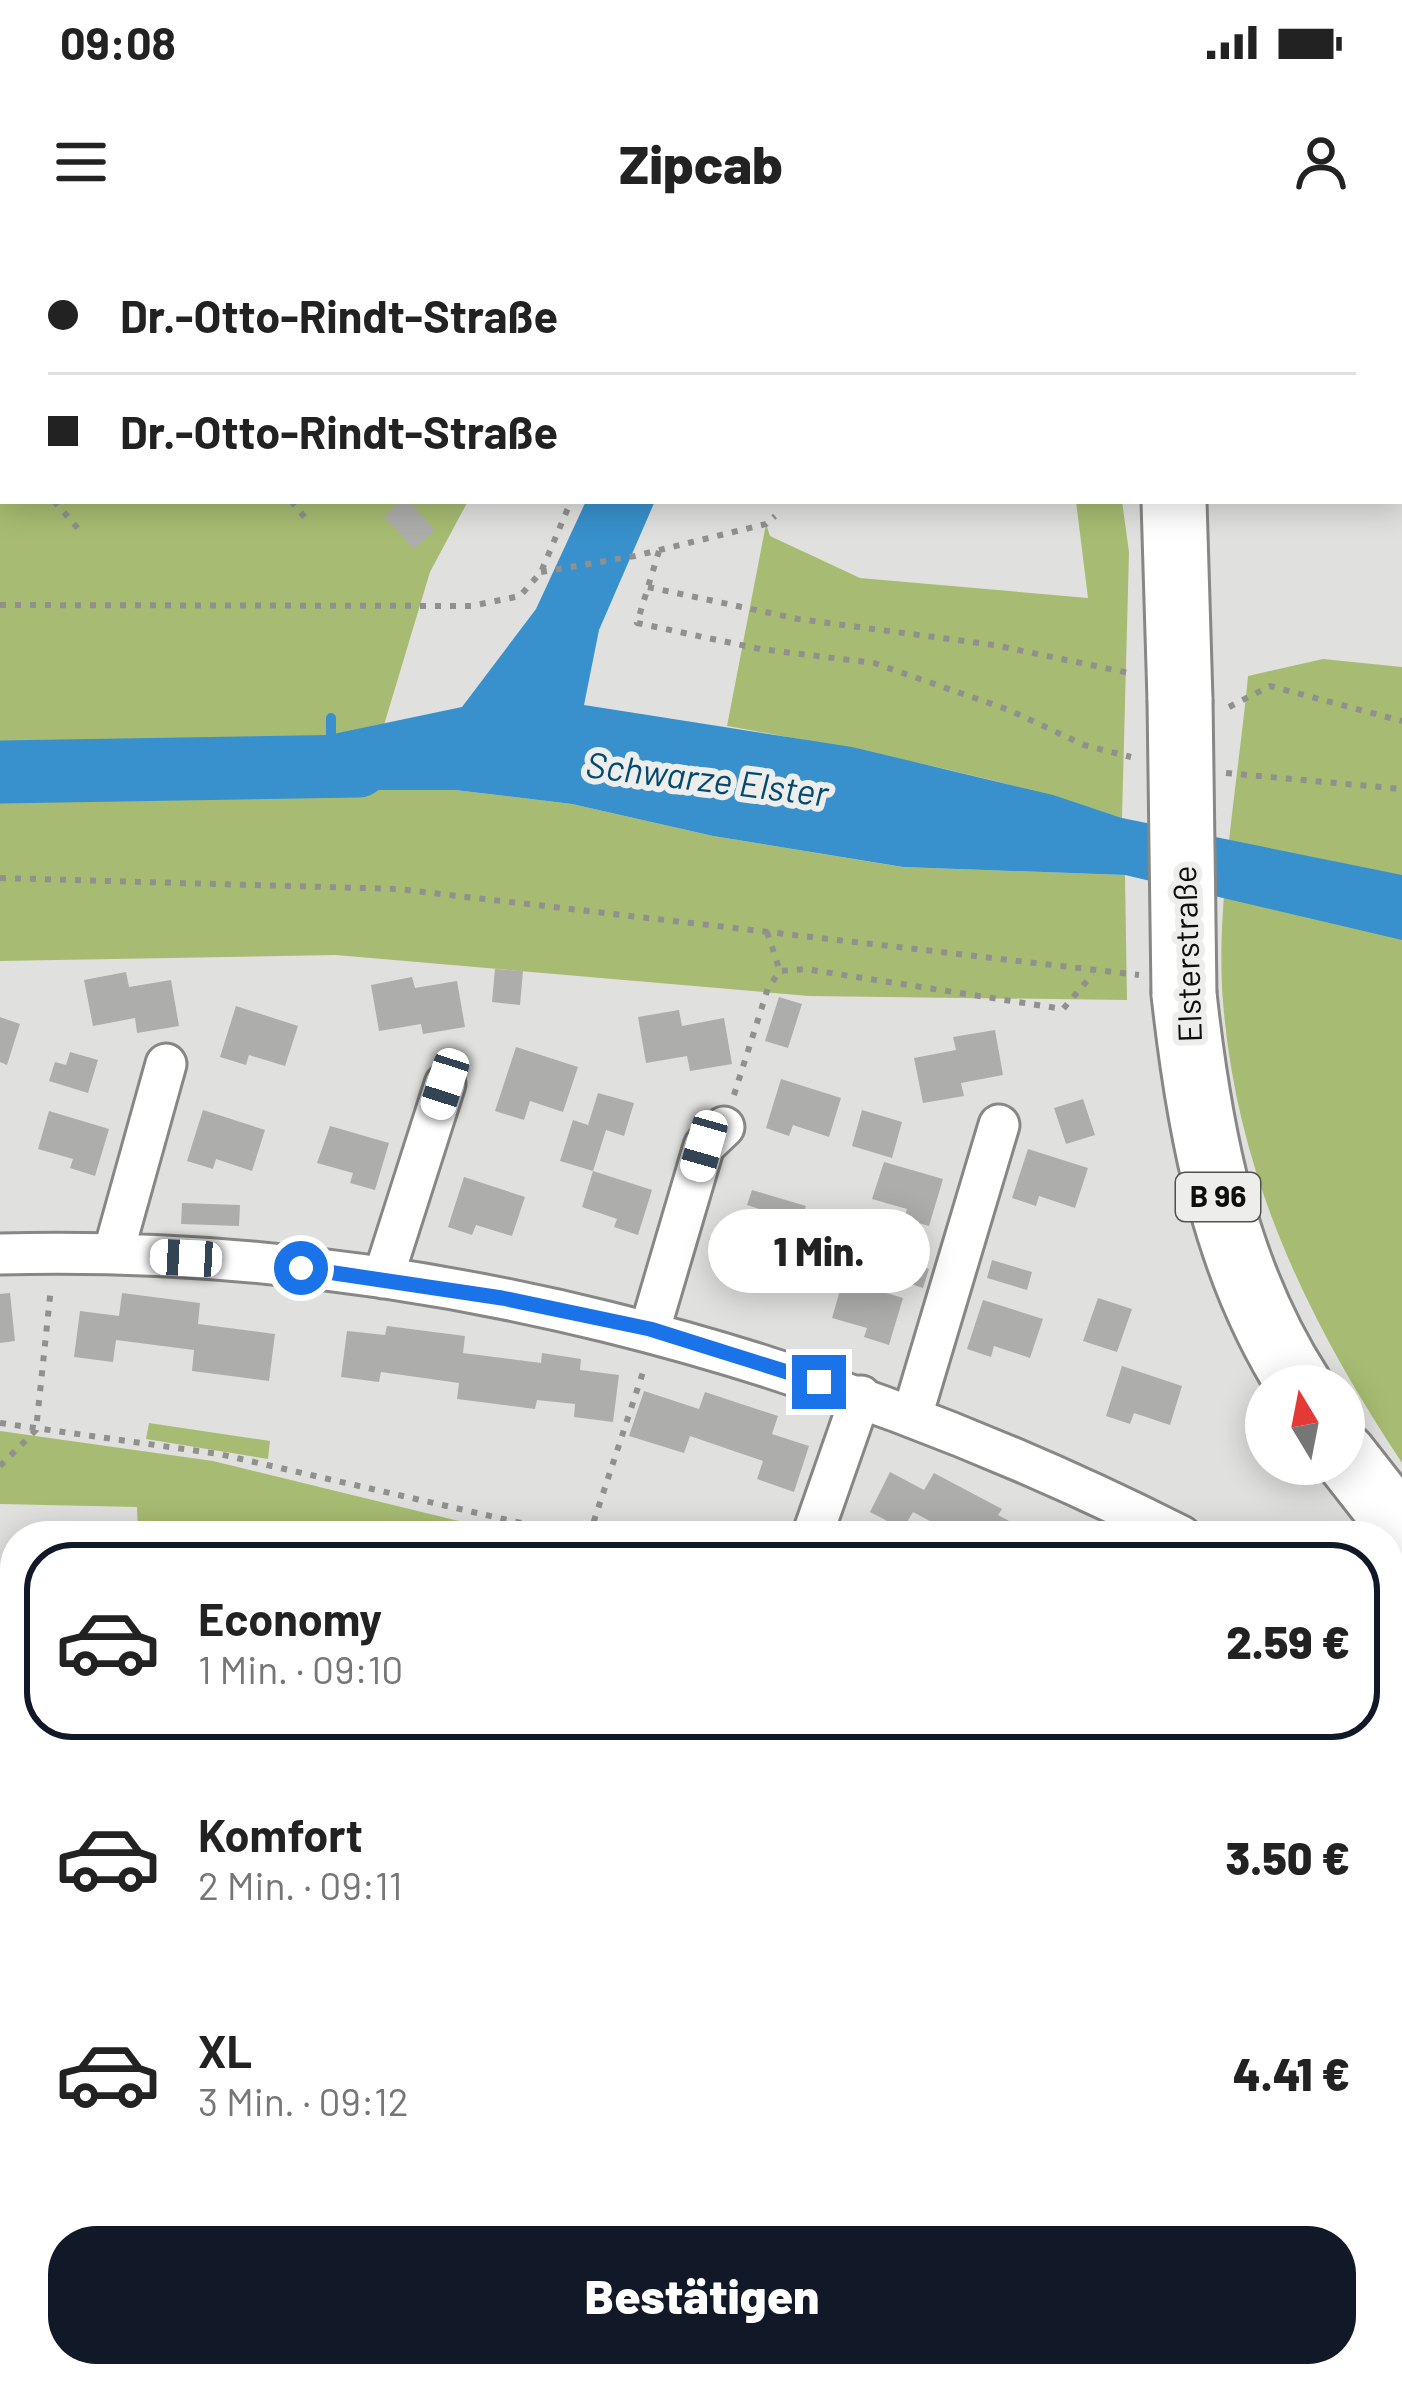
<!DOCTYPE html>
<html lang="de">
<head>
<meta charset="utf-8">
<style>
  :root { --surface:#fff; --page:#f6f6f6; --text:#222; --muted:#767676; --line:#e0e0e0; --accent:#111827 }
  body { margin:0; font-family:Barlow,sans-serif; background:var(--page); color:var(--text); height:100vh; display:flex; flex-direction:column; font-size:45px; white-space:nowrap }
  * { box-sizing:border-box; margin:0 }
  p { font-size:39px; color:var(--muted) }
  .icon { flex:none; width:66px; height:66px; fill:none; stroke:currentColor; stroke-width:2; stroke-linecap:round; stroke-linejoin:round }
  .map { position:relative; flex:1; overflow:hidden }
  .side { position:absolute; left:0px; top:1281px; width:1404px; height:867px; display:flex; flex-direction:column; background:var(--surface); border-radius:48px 48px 0 0; box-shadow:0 6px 30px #0003 }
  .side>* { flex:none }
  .banner { position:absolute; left:0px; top:0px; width:1404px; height:264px; box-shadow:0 6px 30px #0003; display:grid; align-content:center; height:264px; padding:0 48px; background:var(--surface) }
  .needle { width:78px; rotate:350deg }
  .tools { position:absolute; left:1245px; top:1125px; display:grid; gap:24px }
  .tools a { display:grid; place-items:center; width:120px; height:120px; border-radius:50%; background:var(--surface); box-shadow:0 6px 30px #0003; font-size:60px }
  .end { position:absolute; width:54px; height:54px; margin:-27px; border:15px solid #1a73e8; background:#fff; box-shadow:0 0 0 6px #fff }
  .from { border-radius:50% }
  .bubble { position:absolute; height:84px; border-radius:42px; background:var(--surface); box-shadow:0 6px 30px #0003; font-size:39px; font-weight:800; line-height:84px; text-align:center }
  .car { position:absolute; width:36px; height:72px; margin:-36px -18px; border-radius:15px; box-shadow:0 0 9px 3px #0007; background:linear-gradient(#fff 24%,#345 0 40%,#fff 0 76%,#345 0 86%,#fff 0) }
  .banner b { display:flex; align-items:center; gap:42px; height:114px; font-size:45px }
  .banner b+b { border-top:3px solid var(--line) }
  .banner i { width:30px; height:30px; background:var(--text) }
  ul { padding:21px 0 0; list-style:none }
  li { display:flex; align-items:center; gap:36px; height:198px; margin:0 24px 18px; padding:0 24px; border:6px solid transparent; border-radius:48px }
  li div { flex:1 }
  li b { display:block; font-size:45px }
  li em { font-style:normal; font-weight:800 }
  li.selected { border-color:var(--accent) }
  li>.icon { width:108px; height:108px; stroke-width:1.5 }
  .primary-button { display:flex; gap:24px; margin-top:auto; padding:24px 48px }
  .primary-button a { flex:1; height:138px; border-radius:48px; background:var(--accent); color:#fff; font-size:48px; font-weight:800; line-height:138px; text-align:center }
  .status { display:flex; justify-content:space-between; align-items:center; height:84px; padding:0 60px; background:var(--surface); direction:ltr }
  .status svg { height:33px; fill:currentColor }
  header { display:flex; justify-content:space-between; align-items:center; height:156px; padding:0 48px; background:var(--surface); font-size:54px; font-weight:800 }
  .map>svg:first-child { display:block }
</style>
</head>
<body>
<div class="status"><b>09:08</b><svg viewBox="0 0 49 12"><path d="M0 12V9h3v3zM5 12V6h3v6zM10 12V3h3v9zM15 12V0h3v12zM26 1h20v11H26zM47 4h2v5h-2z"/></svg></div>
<header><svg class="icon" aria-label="menu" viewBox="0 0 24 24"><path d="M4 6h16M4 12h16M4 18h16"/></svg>Zipcab<svg class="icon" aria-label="person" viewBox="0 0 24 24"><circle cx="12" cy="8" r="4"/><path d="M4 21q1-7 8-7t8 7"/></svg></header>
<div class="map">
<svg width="1402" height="2146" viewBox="0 0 1402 2146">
  <rect width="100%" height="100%" fill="#e0e1de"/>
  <!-- green -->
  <path fill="#a7bc72" d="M0 0H598L3 3V261H468L430 332 384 485 277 506 273 550H455L572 564 713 596 902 627 1125 635 1127 760 809 756 336 715 0 721Z
    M1076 261H1122L1129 312 1122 578C993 535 861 510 727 486L766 284 770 296 860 338 1088 358Z
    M1323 419 1402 427V1223C1308 1081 1237 936 1223 762 1215 667 1239 534 1248 436Z
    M149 1183 270 1201 268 1219 146 1199Z
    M0 1191 213 1221 520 1296H157L138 1292 137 1267 0 1264Z"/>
  <!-- water -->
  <path fill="#3891cc" d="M586 261H655L599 390 584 465 852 507 1053 555 1122 578 1402 635V700L1125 635 903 627 713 596 572 564 455 550H273L276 506 462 467 536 369Z"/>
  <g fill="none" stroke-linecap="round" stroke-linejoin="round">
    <!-- stream -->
    <path stroke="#3891cc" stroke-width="10" d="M331 478V505"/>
    <!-- river -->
    <path stroke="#3891cc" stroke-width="63" d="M0 532 358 526"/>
  </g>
  <!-- building -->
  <path fill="#adaeab" d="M400 261H408L435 290 414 309 384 277Z
    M495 729 523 731 520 765 492 762Z
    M126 732 129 747 171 740 179 786 137 793 135 778 93 786 84 740Z
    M412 737 415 748 457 741 465 787 423 794 421 784 379 791 371 745Z
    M779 757 802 764 788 808 765 801Z
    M236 766 298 786 285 826 249 815 246 825 220 817Z
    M679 770 682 786 724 778 732 824 690 831 687 816 646 823 638 777Z
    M0 777 20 784 7 825 0 822Z
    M995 790 1003 835 961 843 964 856 923 863 914 818 956 810 953 797Z
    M516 807 578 827 563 872 530 861 524 880 495 871Z
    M70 812 98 820 88 853 49 841 55 822 66 825Z
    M781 839 841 858 829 897 793 885 789 896 766 888Z
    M598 853 634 863 624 896 606 890 593 931 560 921 573 880 588 885Z
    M1083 859 1095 895 1066 904 1054 868Z
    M203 870 265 890 252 931 216 919 213 929 187 921Z
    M862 870 902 882 892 918 852 906Z
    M49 871 109 889 95 936 70 928 73 919 38 909Z
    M330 886 389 903 375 950 350 943 353 933 317 923Z
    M1028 909 1088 928 1075 968 1039 956 1036 966 1012 958Z
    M884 922 943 939 929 986 904 979 907 969 872 959Z
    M593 931 652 950 638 995 614 987 617 979 582 967Z
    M464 937 525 957 512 996 476 985 472 995 448 987Z
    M752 950 806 966 800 982 747 965Z
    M182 963 240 965 239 986 181 984Z
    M736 973 795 992 782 1030 747 1019 744 1029 720 1021Z
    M864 1008 929 1029 923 1048 858 1027Z
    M992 1020 1032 1032 1027 1050 987 1038Z
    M843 1040 903 1058 889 1105 864 1097 867 1088 832 1078Z
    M10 1053 15 1101 0 1103V1054Z
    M122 1053 200 1063 198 1084 275 1094 269 1141 192 1131 194 1110 116 1100 113 1122 74 1117 80 1071 119 1076Z
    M1098 1058 1132 1069 1117 1112 1083 1101Z
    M983 1060 1043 1079 1030 1118 994 1106 991 1117 967 1109Z
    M387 1086 465 1096 463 1113 541 1123 542 1113 581 1119 580 1130 619 1135 613 1182 574 1177 575 1164 537 1160 535 1169 457 1159 459 1143 381 1132 379 1142 341 1137 347 1091 385 1095Z
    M1122 1126 1182 1146 1170 1185 1134 1173 1130 1184 1106 1176Z
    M644 1151 699 1169 705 1152 778 1176 772 1194 809 1206 794 1252 757 1239 763 1221 690 1196 684 1213 629 1196Z
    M890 1232 924 1250 934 1233 1002 1269 998 1275 1037 1296H958L913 1272 903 1289 870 1272Z
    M15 1341V1372L0 1373V1342Z
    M0 1504H15V1565H0Z
    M1389 1585H1402V1643H1389Z
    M0 1601H15V1657H0Z
    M0 1719H15V1773H0Z
    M1389 1739H1402V1796H1389Z
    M0 1819H15V1871H0Z
    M1389 1914 1402 1915V1976L1389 1975Z
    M0 1923 15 1924V1981L0 1980Z
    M5 2038H15V2089H5Z
    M1289 2133H1323L1329 2146H1260Z
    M884 2134V2139L914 2138V2146H806V2137Z"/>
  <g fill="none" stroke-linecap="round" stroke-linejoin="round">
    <defs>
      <path id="service" d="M1401 118H1402"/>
      <path id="minor" d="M0 1014C411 1003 815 1112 1181 1296
        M113 1014 166 824
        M383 1038 445 844
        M650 1089 704 906 724 887
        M912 1176 999 885
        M812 1296 861 1156
        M0 1426 15 1429
        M1389 1469 1402 1449"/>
      <path id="primary" d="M1152 0 1153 3
        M1174 261 1180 460
        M1184 754C1199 890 1224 1028 1300 1146
        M1344 1215 1402 1289"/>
    </defs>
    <!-- service casing -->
    <use href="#service" stroke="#878885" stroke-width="27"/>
    <!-- minor casing -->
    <use href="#minor" stroke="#878885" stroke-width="45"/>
    <!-- primary casing -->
    <use href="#primary" stroke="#878885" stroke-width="69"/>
    <!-- path -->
    <path stroke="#90918f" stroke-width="6" stroke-dasharray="6 9" stroke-linecap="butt" d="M65 0 68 3
      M307 0 310 3
      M1205 0V3
      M629 3 630 0
      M1093 3V0
      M1338 3 1341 0
      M0 199 3 202
      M54 261 81 292
      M291 261 307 280
      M659 311 637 383 760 409 874 423 1009 470 1084 505 1131 517
      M541 332 635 316 766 284 775 276
      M648 347 798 379 994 405 1134 434
      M0 365 471 366 520 356 541 332 571 261
      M1229 467 1270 446 1402 481
      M1226 533 1402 549
      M0 638 398 649 1139 735
      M767 692 780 731
      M734 855 768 748 780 731 805 729 1063 769 1093 734
      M0 1183 219 1214 578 1296
      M0 1226 36 1190 51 1047
      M589 1296 644 1129
      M1392 1336 1402 1347
      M1389 1512 1402 1513"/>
    <!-- service -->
    <use href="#service" stroke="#fff" stroke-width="21"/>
    <!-- minor -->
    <use href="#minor" stroke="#fff" stroke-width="39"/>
    <!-- primary -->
    <use href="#primary" stroke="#fff" stroke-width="63"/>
    <defs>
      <path id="primary-bridge" d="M1180 460 1184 754"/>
    </defs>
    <!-- primary-bridge casing -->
    <use href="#primary-bridge" stroke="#878885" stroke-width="69" stroke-linecap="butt"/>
    <!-- primary-bridge -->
    <use href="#primary-bridge" stroke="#fff" stroke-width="63"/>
  </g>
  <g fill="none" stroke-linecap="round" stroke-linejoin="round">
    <!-- route -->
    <path stroke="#1a73e8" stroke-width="15" d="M301 1028 502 1058 650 1089 819 1142"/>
  </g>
  <g text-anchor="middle" stroke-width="12" stroke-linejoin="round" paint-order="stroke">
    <!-- shield labels -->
    <rect fill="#edeeeb" stroke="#505150" stroke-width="3" x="1176" y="933" width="84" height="48" rx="9"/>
    <g font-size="30" font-weight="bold" fill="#0d0e0d">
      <text x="1218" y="967">B 96</text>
    </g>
    <!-- street labels -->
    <g font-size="33" fill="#0d0e0d" stroke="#edeeeb">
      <text transform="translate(1187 714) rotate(-92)" y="12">Elsterstraße</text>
    </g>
    <!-- water labels -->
    <g font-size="36" font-style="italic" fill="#024a72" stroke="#edeeeb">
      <text transform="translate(707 539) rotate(7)" y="13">Schwarze Elster</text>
    </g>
  </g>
</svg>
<div class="tools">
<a><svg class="needle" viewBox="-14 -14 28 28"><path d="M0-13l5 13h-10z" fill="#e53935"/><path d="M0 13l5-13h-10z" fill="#767676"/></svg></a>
</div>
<i class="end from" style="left:301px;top:1028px"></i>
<i class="end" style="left:819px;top:1142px"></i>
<div class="bubble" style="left:708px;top:969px;width:222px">1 Min.</div>
<i class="car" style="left:445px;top:844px;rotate:198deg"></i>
<i class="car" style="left:704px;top:906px;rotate:196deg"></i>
<i class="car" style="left:186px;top:1018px;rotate:273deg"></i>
<div class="banner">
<b><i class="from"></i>Dr.-Otto-Rindt-Straße</b>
<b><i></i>Dr.-Otto-Rindt-Straße</b>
</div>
<section class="side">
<ul>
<li class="selected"><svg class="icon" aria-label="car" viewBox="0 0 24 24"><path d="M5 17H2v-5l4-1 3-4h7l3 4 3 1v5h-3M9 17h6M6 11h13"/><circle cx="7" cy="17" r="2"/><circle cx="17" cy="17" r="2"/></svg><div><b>Economy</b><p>1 Min. · 09:10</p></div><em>2.59 €</em></li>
<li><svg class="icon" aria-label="car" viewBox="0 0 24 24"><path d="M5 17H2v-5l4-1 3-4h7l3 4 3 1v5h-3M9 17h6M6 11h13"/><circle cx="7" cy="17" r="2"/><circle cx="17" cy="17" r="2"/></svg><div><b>Komfort</b><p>2 Min. · 09:11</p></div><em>3.50 €</em></li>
<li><svg class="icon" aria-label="car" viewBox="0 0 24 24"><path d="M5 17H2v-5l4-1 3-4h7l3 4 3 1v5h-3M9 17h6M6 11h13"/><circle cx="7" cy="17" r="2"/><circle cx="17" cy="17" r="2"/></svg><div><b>XL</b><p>3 Min. · 09:12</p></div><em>4.41 €</em></li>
</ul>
<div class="primary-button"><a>Bestätigen</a></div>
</section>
</div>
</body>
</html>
